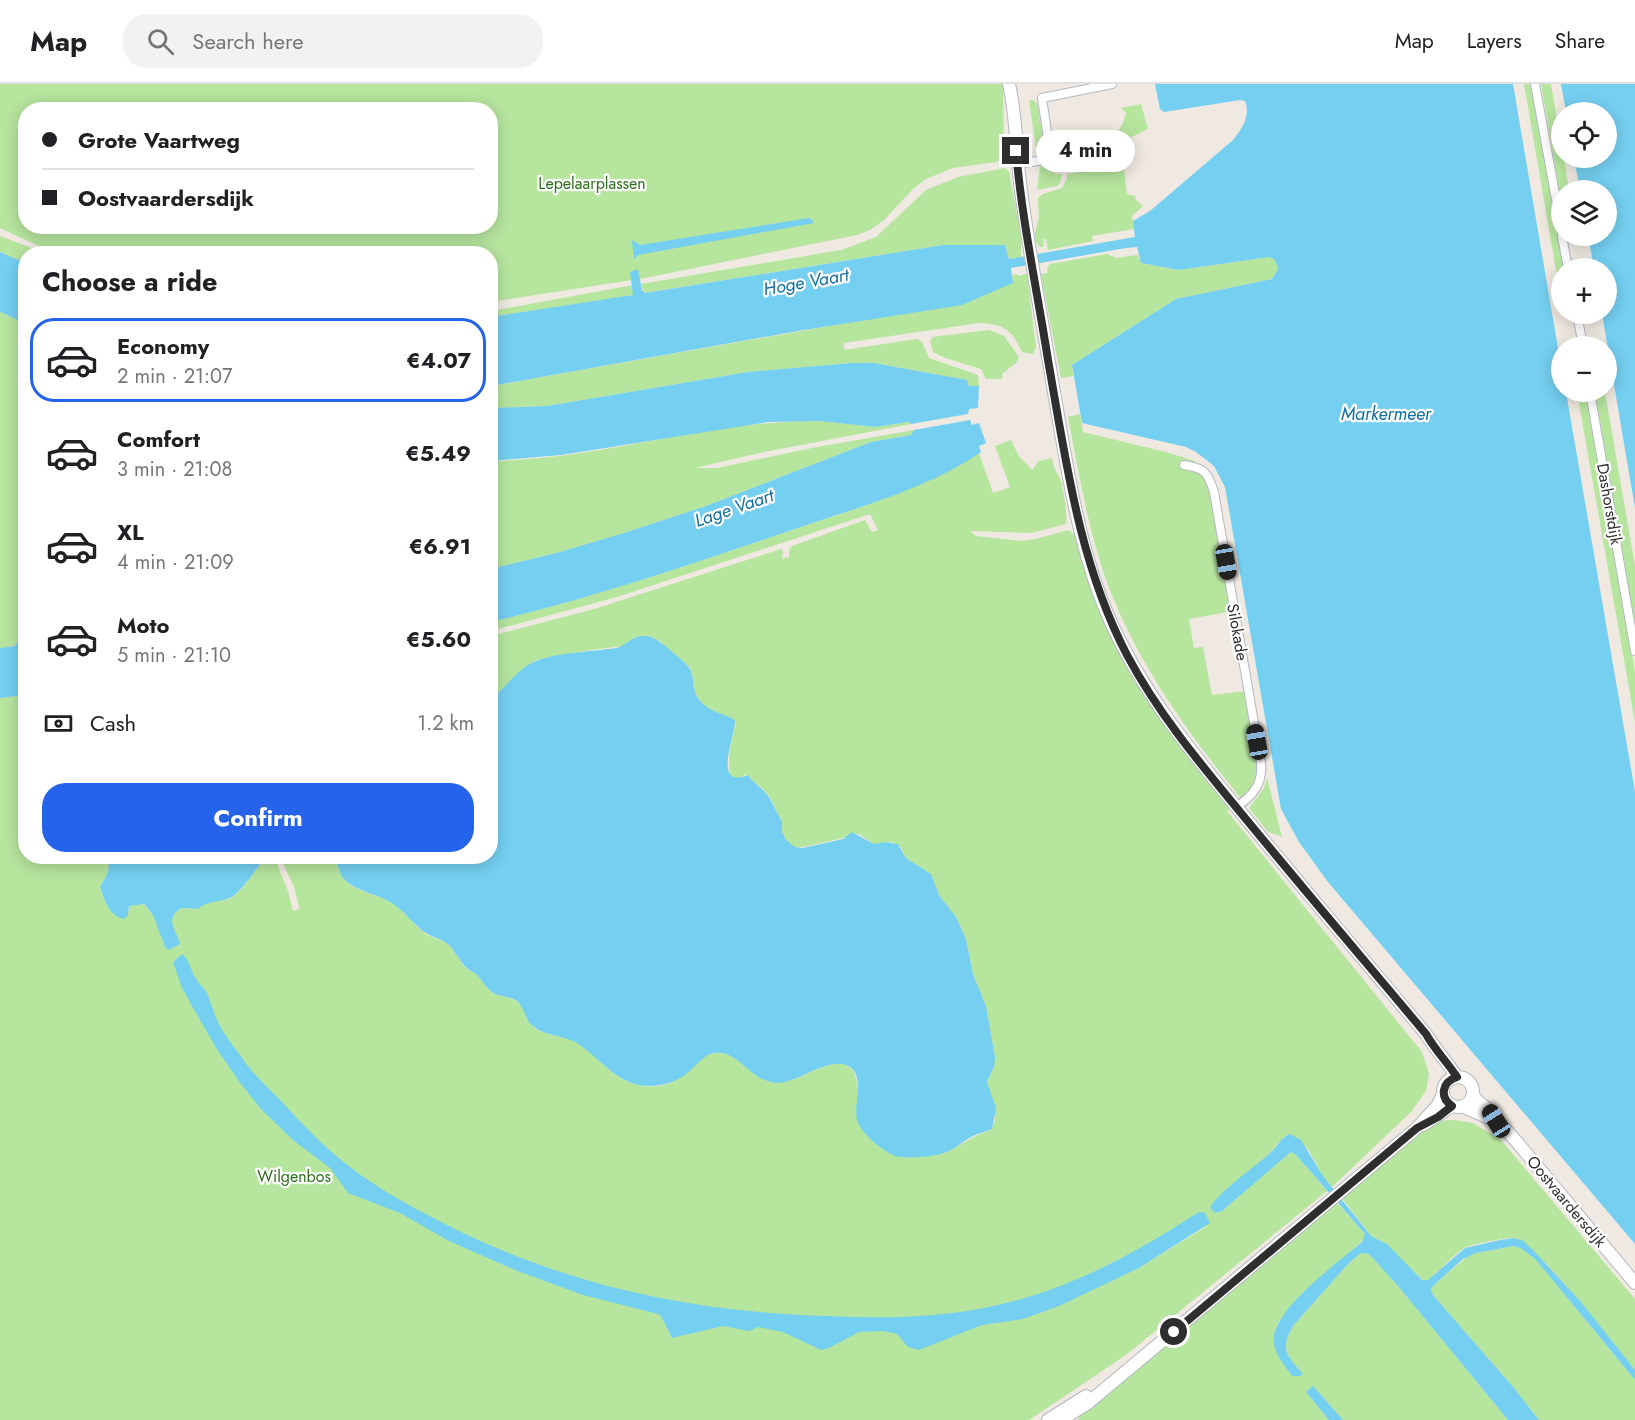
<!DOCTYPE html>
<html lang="en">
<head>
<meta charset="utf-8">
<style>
  :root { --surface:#fff; --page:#f2f2f2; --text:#202124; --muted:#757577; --line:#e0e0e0; --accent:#2563eb }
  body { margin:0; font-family:Jost,sans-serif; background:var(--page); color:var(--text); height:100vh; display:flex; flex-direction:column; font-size:22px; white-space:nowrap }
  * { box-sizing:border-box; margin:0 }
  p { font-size:20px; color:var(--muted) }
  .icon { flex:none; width:33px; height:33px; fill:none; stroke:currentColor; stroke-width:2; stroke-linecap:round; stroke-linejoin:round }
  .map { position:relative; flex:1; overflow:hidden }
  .details { position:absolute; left:18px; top:162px; width:480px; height:618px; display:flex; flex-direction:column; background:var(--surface); border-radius:24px; box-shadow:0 3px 15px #0003 }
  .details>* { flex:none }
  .banner { position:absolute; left:18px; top:18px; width:480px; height:132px; border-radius:24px; box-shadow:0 3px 15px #0003; display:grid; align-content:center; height:132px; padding:0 24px; background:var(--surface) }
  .controls { position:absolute; left:1551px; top:18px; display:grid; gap:12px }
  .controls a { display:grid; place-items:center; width:66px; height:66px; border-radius:50%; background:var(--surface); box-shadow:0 3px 15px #0003; font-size:30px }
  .end { position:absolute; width:27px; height:27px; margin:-14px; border:8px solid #2e2e2e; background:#fff; box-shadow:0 0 0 3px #fff }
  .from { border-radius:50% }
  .bubble { position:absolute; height:42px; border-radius:21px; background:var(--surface); box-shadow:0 3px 15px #0003; font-size:20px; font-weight:700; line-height:42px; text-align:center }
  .car { position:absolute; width:18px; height:36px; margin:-18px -9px; border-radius:8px; box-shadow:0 0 4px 2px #0007; background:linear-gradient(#222 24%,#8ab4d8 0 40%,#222 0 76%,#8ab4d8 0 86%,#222 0) }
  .banner b { display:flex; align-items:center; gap:21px; height:57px; font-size:22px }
  .banner b+b { border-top:2px solid var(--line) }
  .banner i { width:15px; height:15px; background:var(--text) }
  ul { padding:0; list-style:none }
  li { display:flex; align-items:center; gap:18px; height:84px; margin:0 12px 9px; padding:0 12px; border:3px solid transparent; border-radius:24px }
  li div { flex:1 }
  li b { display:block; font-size:22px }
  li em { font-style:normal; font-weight:700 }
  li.selected { border-color:var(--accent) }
  li>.icon { width:54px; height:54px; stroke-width:1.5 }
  h2 { padding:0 24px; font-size:27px; line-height:72px }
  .pay { display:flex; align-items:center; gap:15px; height:66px; padding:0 24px; font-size:22px }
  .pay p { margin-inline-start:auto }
  .action { display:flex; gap:12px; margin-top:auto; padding:12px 24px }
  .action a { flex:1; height:69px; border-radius:24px; background:var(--accent); color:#fff; font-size:24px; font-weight:700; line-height:69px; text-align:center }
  header { display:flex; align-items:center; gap:36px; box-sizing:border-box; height:84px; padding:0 30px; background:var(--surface); border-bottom:2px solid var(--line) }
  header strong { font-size:28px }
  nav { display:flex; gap:33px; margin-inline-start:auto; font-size:21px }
  .search { width:420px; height:54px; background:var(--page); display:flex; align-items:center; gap:15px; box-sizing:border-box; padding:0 21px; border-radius:24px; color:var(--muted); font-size:22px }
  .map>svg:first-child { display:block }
</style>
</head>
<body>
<header>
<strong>Map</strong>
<div class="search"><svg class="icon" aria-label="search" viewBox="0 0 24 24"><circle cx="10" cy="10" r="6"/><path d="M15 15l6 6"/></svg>Search here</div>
<nav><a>Map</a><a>Layers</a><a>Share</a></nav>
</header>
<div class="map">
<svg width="1635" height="1336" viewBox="0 0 1635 1336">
  <rect width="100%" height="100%" fill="#efe9e1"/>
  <!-- green -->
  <path fill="#b6e59e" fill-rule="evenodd" d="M0 0H1003L1004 70 1000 76 996 78 953 84 926 95 914 104 884 136 870 146 857 151 640 195 639 192 632 194V196L491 218 490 170H56L0 144ZM26 26H490V142H26Z
    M1524 0H1533L1565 184H1562L1561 215Z
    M1541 0H1551L1561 61 1562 74H1564L1569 106H1562L1561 116Z
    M1029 15 1036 18 1038 23 1044 62 1037 72Z
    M1141 20 1148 45 1119 59 1118 48 1123 39 1126 29 1121 24Z
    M1045 81 1056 90H1062L1060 99 1057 102 1037 106 1040 83Z
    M1121 81 1124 85 1127 110 1135 112 1136 116 1143 122 1132 132 1134 145 1092 152 1093 157 1048 166 1046 155H1044L1043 163H1039L1038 159 1036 160 1035 149 1039 133 1038 114 1043 110 1062 104 1067 94V90Z
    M1005 84 1009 88 1021 149V173L1009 175 1005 161H943L644 209 641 200 841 166 876 153 926 106 958 93Z
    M0 152 45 169 26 170 25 179 0 168Z
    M1107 170 1116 174 1138 171 1141 179 1179 186 1269 173 1275 176 1278 185 1272 195 1176 215 1072 281 1073 292 1061 294 1041 190 1048 189 1047 185 1050 180Z
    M1018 190V192L1027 190 1036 263 1033 270 1022 268C1012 246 1004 240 979 239L844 259V266L917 255 922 258 929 274 978 291 979 302H969L967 296 874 279H851L748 288 547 322 491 324V302L886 232 1013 199 1012 191Z
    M633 201 634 211 491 233V227Z
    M0 228 26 239 25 544 15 562 0 564Z
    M989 246 1004 252 1019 273 1016 279 1002 290V295H986L981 285 945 274 933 268 930 257 933 253Z
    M1577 308H1587L1635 588V638Z
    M1595 308H1605L1635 482V542Z
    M1080 330 1083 348 1166 368 1195 377 1194 386 1199 387 1211 404 1233 527 1189 535 1194 564 1203 563 1212 611 1246 607 1259 685 1257 698 1242 716C1186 646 1134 575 1104 490 1087 439 1078 385 1068 333Z
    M820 337 875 343 909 338 911 340 764 368 695 384H717L812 364 914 346 911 351 871 358 706 422 627 448 560 468 491 485 490 377C602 376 709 336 820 337Z
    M1011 356 1018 371 1032 386 1039 377 1052 374C1053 382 1055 386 1059 392 1064 403 1067 428 1066 440L1031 449 970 447 976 452 1022 457 1036 455 1068 446 1075 451 1099 526 1231 723 1227 727 1422 968 1429 990 1426 1007 1411 1028 1332 1103 1323 1092 1308 1065 1286 1051 1215 1129 1222 1127 1291 1068 1296 1071 1327 1107 1126 1271 1029 1336H0V614L25 611 26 772 105 773C113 784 106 792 100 803L106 820 118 833 128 831 129 822 143 820 153 831 165 862 171 832 181 824 198 825C206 817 218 818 229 815 238 812 260 782 265 773H274L288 807 293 827 299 825V822L294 803 280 773H333C339 780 338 790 345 796 359 811 380 809 397 822 407 830 415 842 426 850 434 855 443 855 450 862 456 868 458 874 463 881 466 886 472 887 477 891 482 896 486 904 492 908 499 913 511 912 517 918 526 924 525 937 535 944 548 953 567 951 581 961 601 976 617 999 644 1002 685 1007 690 973 715 969 738 966 750 995 774 998 796 1001 825 976 843 980 866 985 853 1022 858 1037 860 1043 866 1051 871 1055 878 1061 888 1070 897 1072 908 1075 937 1072 947 1068 962 1061 974 1051 991 1046L995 1037 994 1025 987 998 994 983V968L986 922 973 890 966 855 956 833 939 811 931 790 906 774 901 763 893 758 874 760 859 750C848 753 837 755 826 758 804 763 780 772 782 737 776 729 774 719 768 711 762 702 753 698 746 690 717 714 733 648 736 639L709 625 700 618 696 610 690 583 666 565 660 557 650 553H635L623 562 590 566 534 577 521 586 491 616V552L594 525 781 465 783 467 782 475 789 473V466L792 462 865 436 872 448 878 446 870 430 617 513 491 547V538C591 514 688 481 786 448 851 426 921 407 979 369L993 409 1010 403 995 362ZM1207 1142 1139 1184 1112 1195 1110 1182 1150 1160Z
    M1267 694 1282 753H1283L1268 748 1249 724 1264 704Z
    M1455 1036 1473 1039 1501 1056 1635 1215V1286C1618 1265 1535 1158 1515 1154 1507 1153 1474 1160 1466 1163 1456 1168 1437 1189 1428 1196L1424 1197 1383 1158 1371 1152 1342 1114 1416 1051 1436 1037Z
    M1337 1119 1365 1150V1154L1279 1237C1270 1255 1280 1276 1292 1292L1302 1290C1287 1271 1280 1265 1293 1242L1348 1180 1361 1169 1369 1170 1398 1202 1508 1336H1343L1313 1302 1306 1308 1329 1336H1079L1077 1329 1148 1277Z
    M1514 1162 1522 1165 1536 1176 1635 1296V1336H1539L1514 1304 1433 1211 1431 1206 1433 1202 1468 1172 1476 1169Z"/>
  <!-- water -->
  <path fill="#75cff0" d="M1155 0H1513L1561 282 1562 308H1566L1635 708V1160L1328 798 1299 758 1281 725 1225 403 1214 382 1196 368 1186 363 1082 339 1072 281 1176 215 1272 195 1278 185 1275 176 1269 173 1179 186 1141 179 1137 163 1126 164 1011 184 1013 199 962 221 798 247 491 302V233L633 211 630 188 638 185 642 206 645 209 943 161H1005L1009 175 1135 153 1133 137 1150 127 1233 56C1242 45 1251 31 1245 17L1240 16 1164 28 1160 25Z
    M1561 0H1635V424L1602 230H1606V184H1594L1588 152H1606V106H1580L1574 74H1606V28H1566Z
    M810 134 814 139 638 171 634 175 632 156 640 161Z
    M0 168 25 179V239L0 228Z
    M851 279H874L967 296 969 302H979L978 324 969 325 968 330 911 340 909 338 875 343 820 337 768 338 561 371 491 377V324L547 322 748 288Z
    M970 336 972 341 979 339 986 359 979 362 981 368C926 406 855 424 792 446 692 480 593 514 491 538V485L560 468 627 448 706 422 871 358 911 351 914 346Z
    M25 544V611L0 614V564L15 562Z
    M641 552C646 552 650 552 655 555 659 556 689 581 690 585 695 596 692 610 702 619 711 628 725 630 735 636 736 650 711 706 748 691 754 700 762 703 768 712 774 720 776 729 782 737V748L786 756 795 763 803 764 843 755 852 748 874 760 886 758 898 760 906 774 931 790 939 811 956 833 966 855 973 890 986 922 995 973 994 983 987 998 996 1024 992 1045C985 1048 978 1049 971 1053 962 1058 954 1066 944 1069 934 1073 905 1075 895 1072 882 1066 864 1052 858 1039 851 1023 868 989 846 981 827 974 797 999 777 999 750 998 739 965 714 969 705 971 699 978 693 984 680 997 665 1002 648 1002 620 1002 601 976 580 961 567 951 547 953 534 943 525 937 525 924 517 917 510 912 499 913 492 908 486 904 482 896 477 891 472 887 466 885 463 880 458 874 455 868 450 862 443 855 434 854 426 849 415 842 407 830 396 822 380 809 360 810 345 796 338 790 339 779 333 773L490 772 491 616C503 605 514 590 528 581 549 568 592 568 616 564 626 562 631 553 641 552Z
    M105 773 265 772V773C260 781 239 811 230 814 219 819 207 816 198 825L181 824C164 836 176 844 180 860L169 866 165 863 153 831 144 820 129 822 128 831 124 835C108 831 105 817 100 803 106 792 113 784 105 773Z
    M182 870C190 876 190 886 196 895 199 900 204 904 207 909 210 916 212 924 215 931 220 945 231 959 240 971 251 988 265 1001 279 1015 297 1034 314 1053 334 1070 367 1099 409 1122 449 1142 568 1202 693 1228 826 1232 889 1235 952 1234 1014 1217 1082 1199 1140 1166 1199 1128L1205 1129 1210 1139 1139 1184 1059 1222 1023 1235 982 1241 919 1266 908 1263 897 1250 883 1247 859 1248 829 1264 821 1266 783 1248 758 1243 749 1247 723 1242 672 1254 661 1232 658 1230 583 1211 520 1188 449 1157 400 1129 348 1109 330 1084 293 1056 261 1025 241 1000 218 967 192 922 182 904 173 878Z
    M1290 1050 1301 1056 1323 1092 1371 1152 1387 1160 1422 1196H1428L1465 1164 1500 1156 1513 1154 1522 1156 1534 1167 1581 1218 1616 1262 1635 1286V1296L1536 1176 1522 1165 1514 1162 1476 1169 1463 1175 1433 1202 1431 1206 1433 1211 1514 1304 1539 1336H1508L1398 1202 1369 1170 1361 1169 1348 1180 1293 1242C1280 1265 1286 1271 1303 1290L1300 1292H1292C1285 1282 1276 1272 1274 1260 1268 1228 1339 1178 1362 1158L1365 1150 1296 1071 1291 1068 1222 1127 1215 1129 1210 1124C1220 1106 1254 1084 1270 1069 1277 1063 1281 1053 1290 1050Z
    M1313 1302 1343 1336H1329L1306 1308Z"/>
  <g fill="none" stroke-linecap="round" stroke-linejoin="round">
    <defs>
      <path id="street" d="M1535 0 1562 148
        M1017 80 1051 75 1042 14 1112 0
        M1562 152 1568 184
        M1577 230 1583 262
        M1590 308 1635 567
        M1184 381C1205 384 1208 389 1214 408L1261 679C1263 700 1253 712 1236 723"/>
      <path id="secondary" d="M1009 0C1017 35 1016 72 1021 107 1030 174 1043 241 1054 308 1066 377 1076 447 1100 512 1134 602 1197 675 1257 748 1313 816 1370 883 1426 950 1435 965 1447 978 1457 993
        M1443 1008a15 15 0 1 1 30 0a15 15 0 1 1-30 0Z
        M1473 1010C1476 1019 1484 1021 1490 1027 1498 1038 1507 1047 1516 1057L1635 1199
        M1464 1023 1496 1037
        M1423 1041 1452 1022
        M1048 1336 1086 1312
        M1061 1336 1088 1319 1417 1044 1438 1021 1443 1010"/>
    </defs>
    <!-- street casing -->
    <use href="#street" stroke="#b4b7c1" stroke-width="10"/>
    <!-- secondary casing -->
    <use href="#secondary" stroke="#b4b7c1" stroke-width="14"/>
    <!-- street -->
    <use href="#street" stroke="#fff" stroke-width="8"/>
    <!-- secondary -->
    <use href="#secondary" stroke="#fff" stroke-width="12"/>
  </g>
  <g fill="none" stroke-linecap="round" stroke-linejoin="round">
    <!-- route -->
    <path stroke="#2e2e2e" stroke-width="8" d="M1016 67C1022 137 1037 206 1048 276 1066 377 1079 479 1127 571 1161 635 1209 690 1255 746 1311 814 1369 882 1426 950 1435 966 1447 978 1457 993 1442 998 1439 1013 1452 1022L1438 1033 1417 1044 1174 1248"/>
  </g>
  <g text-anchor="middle" stroke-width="4.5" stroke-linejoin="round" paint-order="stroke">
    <!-- park labels -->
    <g font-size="16" fill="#2c6e1b" stroke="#fff">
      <text x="592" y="105">Lepelaarplassen</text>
      <text x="294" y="1098">Wilgenbos</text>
    </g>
    <!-- street labels -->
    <g font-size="16" fill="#2e2e2e" stroke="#fff">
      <text transform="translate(1610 420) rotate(80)" y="6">Dashorstdijk</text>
      <text transform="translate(1238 548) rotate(80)" y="6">Silokade</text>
      <text transform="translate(1567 1117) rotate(50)" y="6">Oostvaardersdijk</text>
    </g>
    <!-- water labels -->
    <g font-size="18" font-style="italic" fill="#0d6fa3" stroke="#fff">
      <text transform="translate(806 198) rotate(-10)" y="6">Hoge Vaart</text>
      <text x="1386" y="336">Markermeer</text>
      <text transform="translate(734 424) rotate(-19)" y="6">Lage Vaart</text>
    </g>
  </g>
</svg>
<div class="controls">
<a><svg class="icon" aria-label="locate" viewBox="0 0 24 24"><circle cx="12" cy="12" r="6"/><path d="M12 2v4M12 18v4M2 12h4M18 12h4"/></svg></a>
<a><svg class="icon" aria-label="layers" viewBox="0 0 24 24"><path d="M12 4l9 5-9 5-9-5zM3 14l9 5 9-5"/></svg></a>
<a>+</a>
<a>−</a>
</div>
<i class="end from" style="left:1174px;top:1248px"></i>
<i class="end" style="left:1016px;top:67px"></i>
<div class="bubble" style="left:1036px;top:46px;width:99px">4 min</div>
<i class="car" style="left:1226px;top:478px;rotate:170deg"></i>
<i class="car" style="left:1257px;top:658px;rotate:350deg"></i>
<i class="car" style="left:1496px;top:1037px;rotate:328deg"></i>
<div class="banner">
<b><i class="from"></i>Grote Vaartweg</b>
<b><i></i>Oostvaardersdijk</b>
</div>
<section class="details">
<h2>Choose a ride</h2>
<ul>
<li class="selected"><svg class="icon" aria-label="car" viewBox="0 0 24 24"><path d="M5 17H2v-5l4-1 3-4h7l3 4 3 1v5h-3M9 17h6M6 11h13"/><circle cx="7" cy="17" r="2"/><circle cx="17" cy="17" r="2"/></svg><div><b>Economy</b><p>2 min · 21:07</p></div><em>€4.07</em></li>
<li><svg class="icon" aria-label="car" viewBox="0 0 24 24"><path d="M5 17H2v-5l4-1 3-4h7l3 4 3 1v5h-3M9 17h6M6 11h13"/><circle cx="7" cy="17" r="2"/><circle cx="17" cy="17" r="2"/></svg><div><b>Comfort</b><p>3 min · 21:08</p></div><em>€5.49</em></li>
<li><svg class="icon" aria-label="car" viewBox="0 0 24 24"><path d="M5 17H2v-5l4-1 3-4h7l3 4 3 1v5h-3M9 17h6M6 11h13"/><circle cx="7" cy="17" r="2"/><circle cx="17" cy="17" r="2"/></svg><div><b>XL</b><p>4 min · 21:09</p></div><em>€6.91</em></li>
<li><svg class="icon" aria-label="car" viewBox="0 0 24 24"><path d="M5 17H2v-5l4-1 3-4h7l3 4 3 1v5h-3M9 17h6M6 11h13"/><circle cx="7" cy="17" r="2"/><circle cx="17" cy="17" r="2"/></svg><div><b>Moto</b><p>5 min · 21:10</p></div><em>€5.60</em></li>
</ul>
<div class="pay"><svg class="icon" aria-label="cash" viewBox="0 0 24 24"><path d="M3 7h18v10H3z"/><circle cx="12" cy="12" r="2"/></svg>Cash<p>1.2 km</p></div>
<div class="action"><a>Confirm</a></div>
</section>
</div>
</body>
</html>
